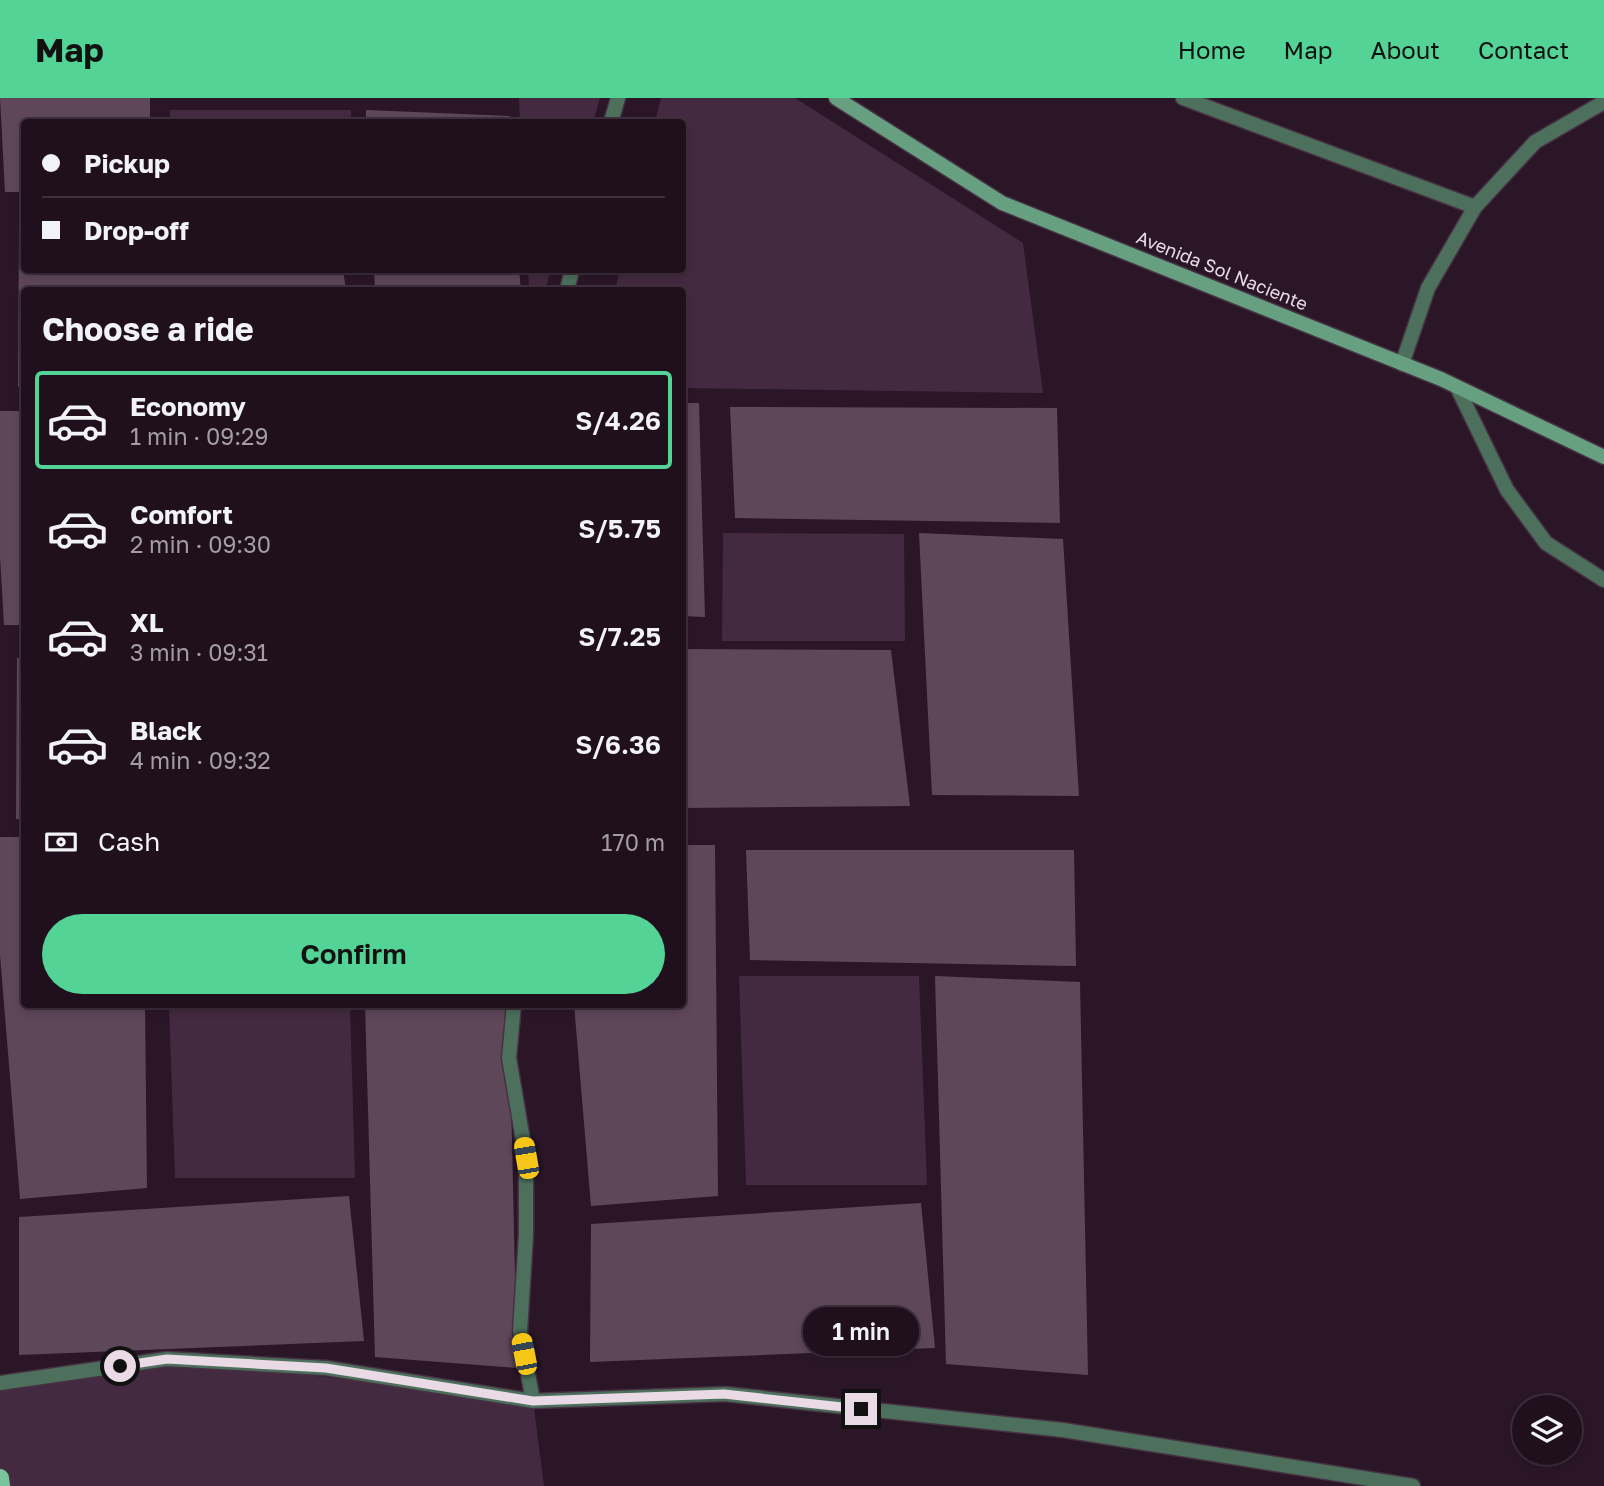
<!DOCTYPE html>
<html lang="en">
<head>
<meta charset="utf-8">
<style>
  :root { --surface:#20101e; --page:#281927; --text:#f1f3f6; --muted:#a29da4; --line:#3d303c; --accent:#53d396 }
  body { margin:0; font-family:"Golos Text",sans-serif; background:var(--page); color:var(--text); height:100vh; display:flex; flex-direction:column; font-size:26px; white-space:nowrap }
  * { box-sizing:border-box; margin:0 }
  p { font-size:23px; color:var(--muted) }
  .icon { flex:none; width:38px; height:38px; fill:none; stroke:currentColor; stroke-width:2; stroke-linecap:round; stroke-linejoin:round }
  .map { position:relative; flex:1; overflow:hidden }
  .side { position:absolute; left:21px; top:189px; width:665px; height:721px; display:flex; flex-direction:column; background:var(--surface); border-radius:7px; box-shadow:0 4px 10px #0003,0 0 0 2px var(--line) }
  .side>* { flex:none }
  .top-card { position:absolute; left:21px; top:21px; width:665px; height:154px; border-radius:7px; box-shadow:0 4px 10px #0003,0 0 0 2px var(--line); display:grid; align-content:center; height:154px; padding:0 21px; background:var(--surface) }
  .tools { position:absolute; left:1512px; top:1297px; display:grid; gap:14px }
  .tools a { display:grid; place-items:center; width:70px; height:70px; border-radius:50%; background:var(--surface); box-shadow:0 4px 10px #0003,0 0 0 2px var(--line); font-size:35px }
  .end { position:absolute; width:32px; height:32px; margin:-16px; border:9px solid #e9dae5; background:#111; box-shadow:0 0 0 4px #111 }
  .from { border-radius:50% }
  .bubble { position:absolute; height:49px; border-radius:24px; background:var(--surface); box-shadow:0 4px 10px #0003,0 0 0 2px var(--line); font-size:23px; font-weight:600; line-height:49px; text-align:center }
  .car { position:absolute; width:21px; height:42px; margin:-21px -10px; border-radius:9px; box-shadow:0 0 5px 2px #0007; background:linear-gradient(#f5c518 24%,#345 0 40%,#f5c518 0 76%,#345 0 86%,#f5c518 0) }
  .top-card b { display:flex; align-items:center; gap:24px; height:66px; font-size:26px }
  .top-card b+b { border-top:2px solid var(--line) }
  .top-card i { width:18px; height:18px; background:var(--text) }
  ul { padding:0; list-style:none }
  li { display:flex; align-items:center; gap:21px; height:98px; margin:0 14px 10px; padding:0 7px; border:4px solid transparent; border-radius:7px }
  li div { flex:1 }
  li b { display:block; font-size:26px }
  li em { font-style:normal; font-weight:600 }
  li.on { border-color:var(--accent) }
  li>.icon { width:63px; height:63px; stroke-width:1.5 }
  h2 { padding:0 21px; font-size:32px; line-height:84px }
  .pay { display:flex; align-items:center; gap:18px; height:77px; padding:0 21px; font-size:26px }
  .pay p { margin-inline-start:auto }
  .button { display:flex; gap:14px; margin-top:auto; padding:14px 21px }
  .button a { flex:1; height:80px; border-radius:42px; background:var(--accent); color:#111; font-size:28px; font-weight:600; line-height:80px; text-align:center }
  header { display:flex; align-items:center; gap:42px; box-sizing:border-box; height:98px; padding:0 35px; background:var(--accent); color:#111 }
  header strong { font-size:33px }
  nav { display:flex; gap:38px; margin-inline-start:auto; font-size:24px }
  .map>svg:first-child { display:block }
</style>
</head>
<body>
<header>
<strong>Map</strong>
<nav><a>Home</a><a>Map</a><a>About</a><a>Contact</a></nav>
</header>
<div class="map">
<svg width="1604" height="1388" viewBox="0 0 1604 1388">
  <rect width="100%" height="100%" fill="#2b1628"/>
  <!-- green -->
  <path fill="#442a40" d="M519 0H600L593 24H520Z
    M661 0H795L1023 145 1043 295 683 290 682 192H615L620 172H682V24H655Z
    M170 12H351V24H170Z
    M528 172H551L545 192H529Z
    M723 435 904 436 905 543H722Z
    M739 878H919L927 1087H746Z
    M169 907H350L355 1080H175Z
    M167 1261 533 1303 544 1388H0V1286Z"/>
  <!-- building -->
  <path fill="#5f475a" d="M0 0H150V24H24V94H5Z
    M366 12 510 18 511 24H366Z
    M19 127H24V172H343L346 192H24V289H18Z
    M374 172H519L521 192H375Z
    M682 305H699L705 519 682 518Z
    M730 309 1057 310 1060 425 735 420Z
    M0 313H24V527H4L0 459Z
    M919 435 1063 441 1079 698 932 697Z
    M682 551 891 552 910 708 682 710Z
    M17 560H24V721H16Z
    M0 739H24V906H145L147 1090 20 1101 0 857Z
    M682 747H715L718 1098 591 1108 574 906H682Z
    M746 752H1074L1076 868 750 862Z
    M935 878 1080 884 1088 1277 946 1266Z
    M365 906H509L517 1270 375 1259Z
    M349 1098 364 1243 19 1257V1119Z
    M921 1105 935 1250 590 1264 591 1126Z"/>
  <g fill="none" stroke-linecap="round" stroke-linejoin="round">
    <defs>
      <path id="street" d="M1183 0 1475 109
        M611 24 618 0
        M567 192 572 172
        M1402 266 1428 190 1475 109 1535 44 1604 4
        M1457 289 1507 392 1546 445 1604 482
        M514 906 509 960 526 1060V1137L520 1233 533 1303
        M0 1285 167 1261 326 1270 533 1303 725 1296 1063 1332 1413 1388"/>
      <path id="secondary" d="M836 0 1002 105 1441 281 1604 359"/>
      <path id="primary" d="M0 1380 1 1388"/>
    </defs>
    <!-- street casing -->
    <use href="#street" stroke="#463142" stroke-width="17"/>
    <!-- secondary casing -->
    <use href="#secondary" stroke="#463142" stroke-width="17"/>
    <!-- primary casing -->
    <use href="#primary" stroke="#463142" stroke-width="20"/>
    <!-- street -->
    <use href="#street" stroke="#4d705d" stroke-width="14"/>
    <!-- secondary -->
    <use href="#secondary" stroke="#66a080" stroke-width="14"/>
    <!-- primary -->
    <use href="#primary" stroke="#79c49c" stroke-width="18"/>
  </g>
  <g fill="none" stroke-linecap="round" stroke-linejoin="round">
    <!-- route -->
    <path stroke="#e9dae5" stroke-width="9" d="M120 1268 167 1261 326 1270 533 1303 724 1296 861 1311"/>
  </g>
  <g text-anchor="middle" stroke-width="6" stroke-linejoin="round" paint-order="stroke">
    <!-- street labels -->
    <g font-size="18" fill="#e9dae5" stroke="#2b1628">
      <text transform="translate(1222 173) rotate(22)" y="6">Avenida Sol Naciente</text>
    </g>
  </g>
</svg>
<div class="tools">
<a><svg class="icon" aria-label="layers" viewBox="0 0 24 24"><path d="M12 4l9 5-9 5-9-5zM3 14l9 5 9-5"/></svg></a>
</div>
<i class="end from" style="left:120px;top:1268px"></i>
<i class="end" style="left:861px;top:1311px"></i>
<div class="bubble" style="left:803px;top:1209px;width:116px">1 min</div>
<i class="car" style="left:526px;top:1060px;rotate:350deg"></i>
<i class="car" style="left:524px;top:1256px;rotate:349deg"></i>
<div class="top-card">
<b><i class="from"></i>Pickup</b>
<b><i></i>Drop-off</b>
</div>
<section class="side">
<h2>Choose a ride</h2>
<ul>
<li class="on"><svg class="icon" aria-label="car" viewBox="0 0 24 24"><path d="M5 17H2v-5l4-1 3-4h7l3 4 3 1v5h-3M9 17h6M6 11h13"/><circle cx="7" cy="17" r="2"/><circle cx="17" cy="17" r="2"/></svg><div><b>Economy</b><p>1 min · 09:29</p></div><em>S/4.26</em></li>
<li><svg class="icon" aria-label="car" viewBox="0 0 24 24"><path d="M5 17H2v-5l4-1 3-4h7l3 4 3 1v5h-3M9 17h6M6 11h13"/><circle cx="7" cy="17" r="2"/><circle cx="17" cy="17" r="2"/></svg><div><b>Comfort</b><p>2 min · 09:30</p></div><em>S/5.75</em></li>
<li><svg class="icon" aria-label="car" viewBox="0 0 24 24"><path d="M5 17H2v-5l4-1 3-4h7l3 4 3 1v5h-3M9 17h6M6 11h13"/><circle cx="7" cy="17" r="2"/><circle cx="17" cy="17" r="2"/></svg><div><b>XL</b><p>3 min · 09:31</p></div><em>S/7.25</em></li>
<li><svg class="icon" aria-label="car" viewBox="0 0 24 24"><path d="M5 17H2v-5l4-1 3-4h7l3 4 3 1v5h-3M9 17h6M6 11h13"/><circle cx="7" cy="17" r="2"/><circle cx="17" cy="17" r="2"/></svg><div><b>Black</b><p>4 min · 09:32</p></div><em>S/6.36</em></li>
</ul>
<div class="pay"><svg class="icon" aria-label="cash" viewBox="0 0 24 24"><path d="M3 7h18v10H3z"/><circle cx="12" cy="12" r="2"/></svg>Cash<p>170 m</p></div>
<div class="button"><a>Confirm</a></div>
</section>
</div>
</body>
</html>
